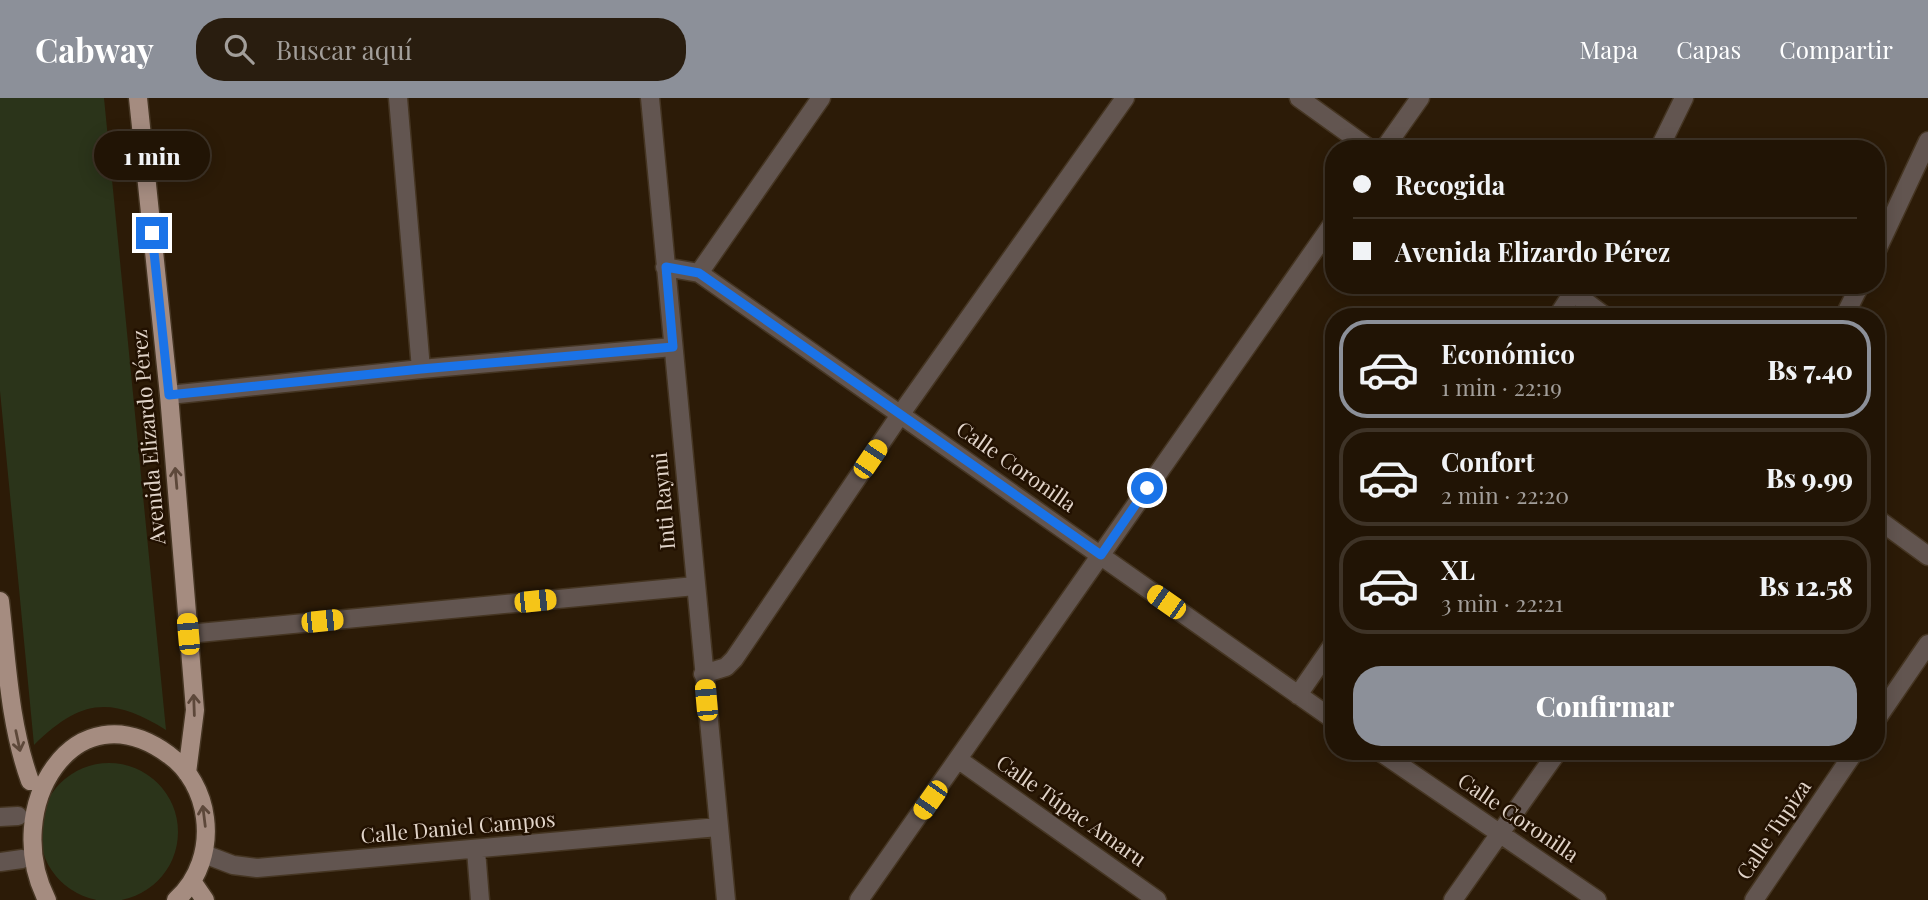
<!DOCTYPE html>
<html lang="es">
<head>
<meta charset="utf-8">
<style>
  :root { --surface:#211405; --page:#291d0f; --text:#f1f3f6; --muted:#a29e9a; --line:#3e3327; --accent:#8c9099 }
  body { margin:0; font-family:"Playfair Display",serif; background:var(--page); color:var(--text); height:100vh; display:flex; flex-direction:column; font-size:26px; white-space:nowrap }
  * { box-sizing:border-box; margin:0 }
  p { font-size:23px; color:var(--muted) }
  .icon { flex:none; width:38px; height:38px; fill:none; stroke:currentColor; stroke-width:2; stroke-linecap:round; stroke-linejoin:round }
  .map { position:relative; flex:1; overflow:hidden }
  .panel { position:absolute; left:1325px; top:210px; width:560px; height:452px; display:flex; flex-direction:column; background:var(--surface); border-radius:28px; box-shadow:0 4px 18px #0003,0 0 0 2px var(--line) }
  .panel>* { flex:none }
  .hud { position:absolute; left:1325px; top:42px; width:560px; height:154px; border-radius:28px; box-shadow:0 4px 18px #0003,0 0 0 2px var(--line); display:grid; align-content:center; height:154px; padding:0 28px; background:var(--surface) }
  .end { position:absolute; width:32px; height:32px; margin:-16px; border:9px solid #1a73e8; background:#fff; box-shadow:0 0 0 4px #fff }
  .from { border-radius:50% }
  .bubble { position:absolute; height:49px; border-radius:24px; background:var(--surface); box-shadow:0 4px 18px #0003,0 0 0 2px var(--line); font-size:23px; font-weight:800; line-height:49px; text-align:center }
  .car { position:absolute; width:21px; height:42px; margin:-21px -10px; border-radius:9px; box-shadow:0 0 5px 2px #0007; background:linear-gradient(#f5c518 24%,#345 0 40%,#f5c518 0 76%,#345 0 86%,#f5c518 0) }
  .hud b { display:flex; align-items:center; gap:24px; height:66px; font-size:26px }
  .hud b+b { border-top:2px solid var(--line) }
  .hud i { width:18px; height:18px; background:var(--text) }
  ul { padding:12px 0 0; list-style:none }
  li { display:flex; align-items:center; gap:21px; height:98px; margin:0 14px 10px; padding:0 14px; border:4px solid var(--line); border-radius:28px }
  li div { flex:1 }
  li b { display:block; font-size:26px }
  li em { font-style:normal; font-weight:800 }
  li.on { border-color:var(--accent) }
  li>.icon { width:63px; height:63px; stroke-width:1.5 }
  .action { display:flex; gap:14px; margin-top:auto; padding:14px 28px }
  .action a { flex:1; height:80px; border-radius:28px; background:var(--accent); color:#fff; font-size:28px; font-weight:800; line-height:80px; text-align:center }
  header { display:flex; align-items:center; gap:42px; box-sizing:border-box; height:98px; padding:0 35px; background:var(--accent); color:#fff }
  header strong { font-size:33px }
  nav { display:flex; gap:38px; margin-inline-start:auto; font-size:24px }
  .search { width:490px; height:63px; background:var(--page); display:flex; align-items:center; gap:18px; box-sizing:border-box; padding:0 24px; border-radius:28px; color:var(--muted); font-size:26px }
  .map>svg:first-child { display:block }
</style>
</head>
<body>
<header>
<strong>Cabway</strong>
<div class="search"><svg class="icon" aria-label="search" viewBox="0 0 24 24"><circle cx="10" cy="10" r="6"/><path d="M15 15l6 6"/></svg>Buscar aquí</div>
<nav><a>Mapa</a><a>Capas</a><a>Compartir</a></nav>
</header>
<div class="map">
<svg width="1928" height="802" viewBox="0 0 1928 802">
  <rect width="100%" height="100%" fill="#2c1b07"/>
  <!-- green -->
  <path fill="#2b341a" d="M0 0H104L166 632C110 597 80 602 34 647L0 293Z
    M40 734a69 69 0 1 1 138 0a69 69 0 1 1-138 0Z"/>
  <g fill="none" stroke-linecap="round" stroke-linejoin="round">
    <defs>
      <path id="minor" d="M398 0 421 271
        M650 0 726 802
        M1299 0 1370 51
        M1384 51 1420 0
        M1659 51 1684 0
        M1876 154 1928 43
        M665 169 699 175 1334 622
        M699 175 821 0
        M1563 187 1606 219
        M1557 219 1578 187
        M1844 219 1860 187
        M169 297 421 271 673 249
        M1876 420 1928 458
        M188 536 695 488
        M703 576 726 569 734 561 900 317 1125 0
        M1298 597 1334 545
        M1876 622 1928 546
        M1379 653 1597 802
        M959 662 1157 802
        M0 719 18 718
        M476 752 480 802
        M204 756 233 767 257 770 718 729
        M0 764 22 761
        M859 802 1334 124
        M1453 802 1558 653
        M1754 802 1855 653"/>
      <path id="major" d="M138 0 169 297 195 612 187 675
        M0 503C7 563 9 625 30 683
        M192 783 205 802
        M47 802C0 710 74 587 169 657 189 671 202 695 205 720 209 750 199 782 176 802"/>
    </defs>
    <!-- minor casing -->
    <use href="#minor" stroke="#453522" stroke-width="21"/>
    <!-- major casing -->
    <use href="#major" stroke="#453522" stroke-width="21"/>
    <!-- minor -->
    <use href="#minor" stroke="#625550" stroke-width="18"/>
    <!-- major -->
    <use href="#major" stroke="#a58c80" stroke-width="18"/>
  </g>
  <!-- one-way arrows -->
  <defs><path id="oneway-shaft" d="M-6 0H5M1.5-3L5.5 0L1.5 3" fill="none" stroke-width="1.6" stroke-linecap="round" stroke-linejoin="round" transform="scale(1.75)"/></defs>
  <g stroke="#5d483a">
    <use href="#oneway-shaft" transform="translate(176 380) rotate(-95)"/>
    <use href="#oneway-shaft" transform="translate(194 607) rotate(-92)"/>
    <use href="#oneway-shaft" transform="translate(18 643) rotate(78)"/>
    <use href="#oneway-shaft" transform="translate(204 718) rotate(-97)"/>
  </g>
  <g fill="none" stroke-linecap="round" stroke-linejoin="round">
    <!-- route -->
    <path stroke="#1a73e8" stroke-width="9" d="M152 135 169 297 421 271 673 249 666 169 699 175 1101 457 1147 390"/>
  </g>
  <g text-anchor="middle" stroke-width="5" stroke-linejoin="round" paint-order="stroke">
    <!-- street labels -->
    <g font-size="21" fill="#e1d4c9" stroke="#221101">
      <text transform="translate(149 339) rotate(-95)" y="7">Avenida Elizardo Pérez</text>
      <text transform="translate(1016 369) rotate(35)" y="7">Calle Coronilla</text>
      <text transform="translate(664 403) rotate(-95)" y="7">Inti Raymi</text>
      <text transform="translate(1071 713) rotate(35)" y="7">Calle Túpac Amaru</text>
      <text transform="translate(1518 720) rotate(34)" y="7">Calle Coronilla</text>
      <text transform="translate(458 730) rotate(-5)" y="7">Calle Daniel Campos</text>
      <text transform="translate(1774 732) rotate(-56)" y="7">Calle Tupiza</text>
    </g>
  </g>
</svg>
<i class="end from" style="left:1147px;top:390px"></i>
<i class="end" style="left:152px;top:135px"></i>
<div class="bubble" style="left:94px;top:33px;width:116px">1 min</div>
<i class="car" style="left:870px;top:361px;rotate:34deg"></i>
<i class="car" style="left:535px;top:503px;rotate:84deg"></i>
<i class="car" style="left:1166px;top:504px;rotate:305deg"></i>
<i class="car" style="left:322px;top:523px;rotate:84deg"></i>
<i class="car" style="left:188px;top:536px;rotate:355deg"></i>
<i class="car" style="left:706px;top:602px;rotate:355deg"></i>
<i class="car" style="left:930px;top:702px;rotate:215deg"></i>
<div class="hud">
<b><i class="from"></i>Recogida</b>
<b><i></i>Avenida Elizardo Pérez</b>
</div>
<section class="panel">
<ul>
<li class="on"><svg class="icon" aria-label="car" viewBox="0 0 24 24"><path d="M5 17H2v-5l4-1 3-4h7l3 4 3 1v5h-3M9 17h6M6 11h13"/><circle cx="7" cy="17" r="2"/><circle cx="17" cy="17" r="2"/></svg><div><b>Económico</b><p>1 min · 22:19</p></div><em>Bs 7.40</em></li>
<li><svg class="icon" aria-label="car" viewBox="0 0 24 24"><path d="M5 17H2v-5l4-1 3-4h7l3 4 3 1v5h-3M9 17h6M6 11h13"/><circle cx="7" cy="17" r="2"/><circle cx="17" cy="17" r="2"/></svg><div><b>Confort</b><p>2 min · 22:20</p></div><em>Bs 9.99</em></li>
<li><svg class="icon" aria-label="car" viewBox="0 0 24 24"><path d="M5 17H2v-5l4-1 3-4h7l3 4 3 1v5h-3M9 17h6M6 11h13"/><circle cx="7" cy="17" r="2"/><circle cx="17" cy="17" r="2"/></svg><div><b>XL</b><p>3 min · 22:21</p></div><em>Bs 12.58</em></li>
</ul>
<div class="action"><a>Confirmar</a></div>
</section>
</div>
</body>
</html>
